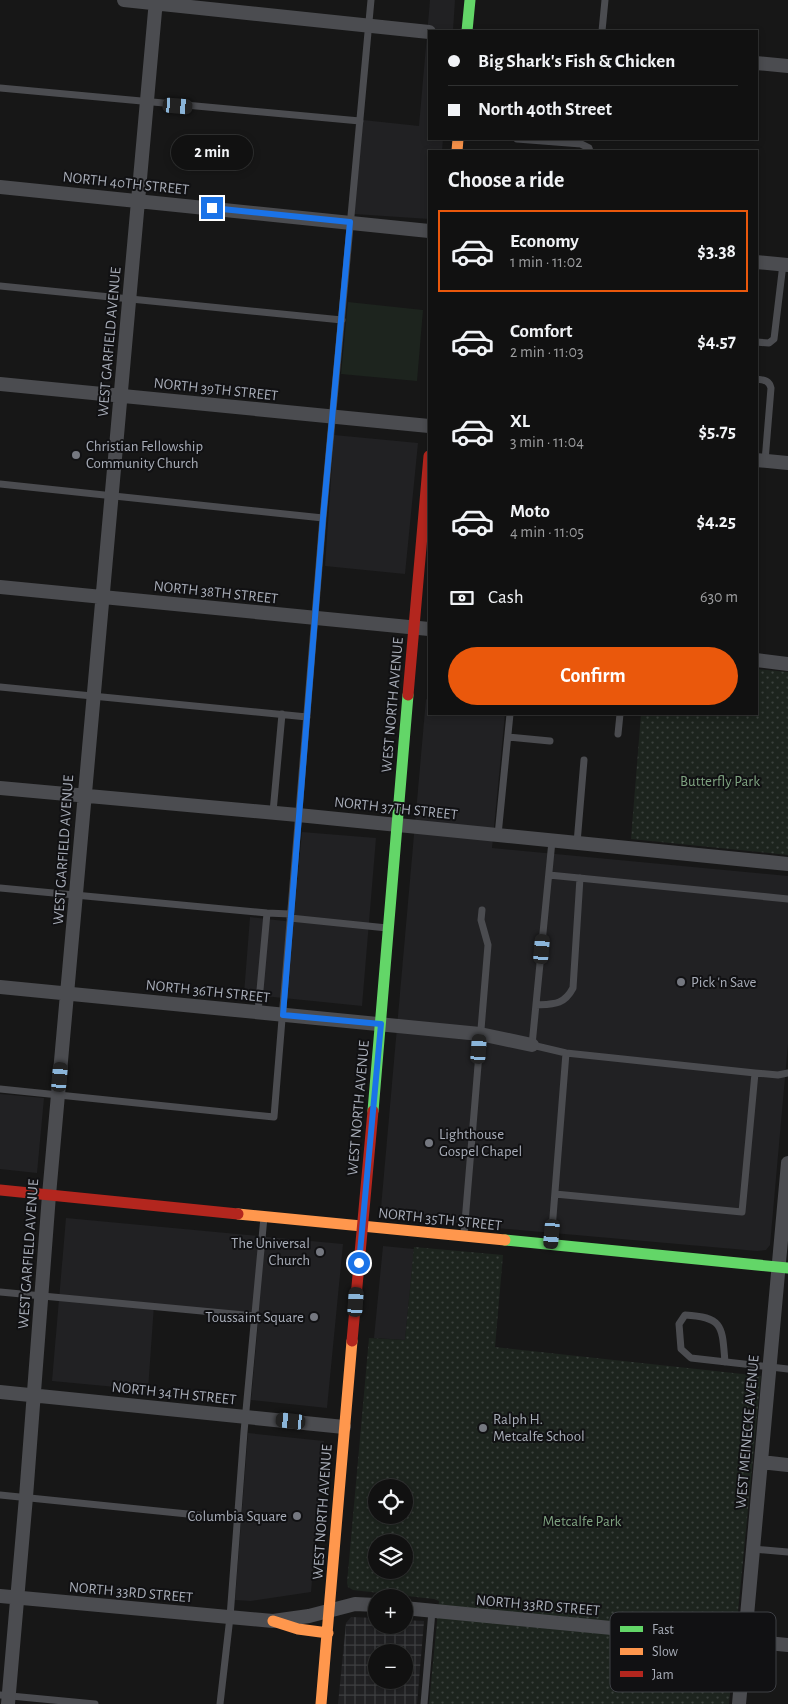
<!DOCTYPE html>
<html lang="en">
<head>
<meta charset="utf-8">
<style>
  :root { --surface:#111; --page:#1e1f1f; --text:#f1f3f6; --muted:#9c9d9f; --line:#303131; --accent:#ea580c }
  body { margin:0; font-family:"Alegreya Sans",sans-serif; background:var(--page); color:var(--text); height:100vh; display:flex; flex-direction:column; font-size:19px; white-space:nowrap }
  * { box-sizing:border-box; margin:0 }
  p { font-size:16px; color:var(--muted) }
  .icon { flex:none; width:28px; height:28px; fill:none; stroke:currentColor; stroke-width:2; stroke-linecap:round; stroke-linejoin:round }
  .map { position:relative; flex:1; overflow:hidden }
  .sheet { position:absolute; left:428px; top:150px; width:330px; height:565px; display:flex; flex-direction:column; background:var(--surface); border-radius:0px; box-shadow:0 2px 8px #0003,0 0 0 1px var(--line) }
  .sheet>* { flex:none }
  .top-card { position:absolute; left:428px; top:30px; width:330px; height:110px; border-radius:0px; box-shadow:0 2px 8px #0003,0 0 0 1px var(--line); display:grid; align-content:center; height:110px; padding:0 20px; background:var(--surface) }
  .controls { position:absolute; left:368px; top:1479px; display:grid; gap:10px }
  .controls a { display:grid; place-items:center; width:45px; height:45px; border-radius:50%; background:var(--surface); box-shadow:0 2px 8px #0003,0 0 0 1px var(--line); font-size:25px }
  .end { position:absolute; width:22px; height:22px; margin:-11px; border:6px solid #1a73e8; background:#fff; box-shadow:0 0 0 2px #fff }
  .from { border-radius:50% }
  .bubble { position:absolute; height:35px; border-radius:18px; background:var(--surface); box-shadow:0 2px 8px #0003,0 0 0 1px var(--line); font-size:16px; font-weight:600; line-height:35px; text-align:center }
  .car { position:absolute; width:15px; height:30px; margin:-15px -8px; border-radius:6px; box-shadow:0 0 4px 1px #0007; background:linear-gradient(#222 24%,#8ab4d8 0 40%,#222 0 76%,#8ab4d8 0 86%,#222 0) }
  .top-card b { display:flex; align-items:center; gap:18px; height:48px; font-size:19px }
  .top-card b+b { border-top:1px solid var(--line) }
  .top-card i { width:12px; height:12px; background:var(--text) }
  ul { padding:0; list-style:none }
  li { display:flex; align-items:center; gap:15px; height:82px; margin:0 10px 8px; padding:0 10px; border:2px solid transparent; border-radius:0px }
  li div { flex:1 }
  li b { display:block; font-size:19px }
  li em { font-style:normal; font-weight:600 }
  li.active { border-color:var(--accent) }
  li>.icon { width:45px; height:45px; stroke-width:1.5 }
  h2 { padding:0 20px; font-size:22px; line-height:60px }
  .pay { display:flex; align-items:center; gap:12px; height:55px; padding:0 20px; font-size:19px }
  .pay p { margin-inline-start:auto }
  .primary-button { display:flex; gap:10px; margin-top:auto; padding:10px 20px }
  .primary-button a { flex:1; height:58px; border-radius:30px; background:var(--accent); color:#fff; font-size:20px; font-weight:600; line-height:58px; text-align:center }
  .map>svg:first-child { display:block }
</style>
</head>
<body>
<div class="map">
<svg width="788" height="1704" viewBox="0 0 788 1704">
  <defs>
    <pattern id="industrial-grid" width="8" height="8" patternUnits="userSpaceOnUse" patternTransform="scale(1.25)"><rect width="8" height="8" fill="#212123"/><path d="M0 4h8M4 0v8" fill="none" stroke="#3e3f41"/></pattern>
    <pattern id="park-dots" width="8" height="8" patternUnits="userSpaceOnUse" patternTransform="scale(1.25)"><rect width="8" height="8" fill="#1d241e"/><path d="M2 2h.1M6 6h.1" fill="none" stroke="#3b413d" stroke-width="1.8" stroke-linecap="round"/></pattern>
  </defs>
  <rect width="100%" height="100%" fill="#171717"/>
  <!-- built -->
  <path fill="#212123" d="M430 0H455L453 31H429V139H443L442 151H429V219L354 214 363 120 419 126Z
    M334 435 418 443 405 574 325 566Z
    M426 699 429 700V714H505L492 848 788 876V1044L770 1245 766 1250 757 1251 497 1228 387 1215 383 1213 381 1208Z
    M302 832 376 838 362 1006 244 994 250 917 293 922Z
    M0 1094 44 1098 37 1173 0 1169Z
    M66 1218 343 1244 327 1408 251 1400 259 1313 154 1305 148 1390 52 1381Z
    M383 1246 414 1249 405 1340 374 1338Z
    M248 1433 324 1441 311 1592 251 1601 235 1600Z"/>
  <!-- industrial -->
  <path fill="url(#industrial-grid)" fill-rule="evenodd" d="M351 1617 376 1618V1625H404V1620L424 1621 417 1704H338L346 1623ZM376 1652H404V1680H376Z"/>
  <!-- grass -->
  <path fill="#1d241e" d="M348 302 423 310 417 381 341 374Z"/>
  <!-- park -->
  <path fill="url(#park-dots)" fill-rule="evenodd" d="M756 669 788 672V855L631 839 641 714H756Z
    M414 1247 503 1255 495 1347 761 1376 729 1704H429L439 1601 434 1599 353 1590 348 1587 347 1583 369 1338 405 1340ZM376 1488H404V1515H376ZM376 1542H404V1570H376Z"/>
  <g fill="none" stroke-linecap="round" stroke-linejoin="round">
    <!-- lane -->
    <path stroke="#4b4c50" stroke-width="7" d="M602 31 605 0
      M0 88 360 121
      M517 139 581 144 589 148 590 151
      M0 286 342 320
      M756 342 769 343 774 339 783 264
      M756 379C764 380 769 380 771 388L765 461
      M0 484 323 518
      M0 687 307 717
      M618 734 620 714
      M508 737 550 741
      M273 812 282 714
      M498 835 510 714
      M552 841 532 1045 566 1053 755 1073 778 1075 788 1073
      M577 843 584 760
      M549 875 788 899
      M0 888 267 913 290 914
      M290 918 387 928
      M536 1005C554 1004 564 1005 573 988L580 878
      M258 1012 267 913
      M0 1089 274 1117 323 518 371 0
      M555 1194 742 1212 755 1073
      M464 1234 488 945 481 920 482 910
      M551 1242 566 1053
      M0 1292 255 1316
      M725 1362C722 1327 724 1317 685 1315L679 1324 681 1349 691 1358 788 1369
      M0 1495 237 1519
      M753 1549 788 1552
      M0 1695 95 1704
      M220 1704 230 1617 244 1432 264 1217
      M424 1704 432 1611"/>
    <!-- street -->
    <path stroke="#4b4c50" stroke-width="14" d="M124 0 429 32
      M756 63 788 66
      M0 187 429 231
      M756 262 788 265
      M0 384 429 426
      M756 460 788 463
      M0 587 429 629
      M756 660 788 664
      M0 788 298 815 788 864
      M0 987 480 1034 532 1045
      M0 1392 344 1427
      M761 1462 788 1465
      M0 1596 273 1621 309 1616 355 1604 376 1605
      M404 1608 788 1645
      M8 1704 26 1497 49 1195 156 0
      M739 1704 788 1163"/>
    <!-- fast -->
    <path stroke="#63d668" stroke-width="11" d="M467 31 470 0
      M373 1111 408 695
      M505 1240 788 1268"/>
    <!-- slow -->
    <path stroke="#ff974d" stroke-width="11" d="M457 151 458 139
      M238 1214 505 1240
      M273 1621 298 1629 328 1633
      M321 1704 352 1341"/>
    <!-- jam -->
    <path stroke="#b3261e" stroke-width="11" d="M408 695 429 456
      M0 1190 238 1214
      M352 1341 373 1111"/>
  </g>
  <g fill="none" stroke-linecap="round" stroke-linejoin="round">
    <!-- route -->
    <path stroke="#1a73e8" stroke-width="6" d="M212 208 350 222 323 518 283 1015 381 1024 359 1263"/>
  </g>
  <!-- markers -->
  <g fill="#757880" stroke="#111113" stroke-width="2">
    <circle cx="76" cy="455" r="5"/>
    <circle cx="681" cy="982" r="5"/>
    <circle cx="429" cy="1143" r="5"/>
    <circle cx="320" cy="1252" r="5"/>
    <circle cx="314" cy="1317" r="5"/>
    <circle cx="483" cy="1428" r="5"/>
    <circle cx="297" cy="1516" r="5"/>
  </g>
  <g text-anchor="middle" stroke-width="4" stroke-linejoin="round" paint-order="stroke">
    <!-- street labels -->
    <g font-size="15" fill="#a8adb8" stroke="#111113">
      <text transform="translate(126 183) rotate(6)" y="5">NORTH 40TH STREET</text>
      <text transform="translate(109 342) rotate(-85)" y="5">WEST GARFIELD AVENUE</text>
      <text transform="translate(216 389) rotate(6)" y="5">NORTH 39TH STREET</text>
      <text transform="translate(216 592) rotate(6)" y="5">NORTH 38TH STREET</text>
      <text transform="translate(392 705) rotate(-85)" y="5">WEST NORTH AVENUE</text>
      <text transform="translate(396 808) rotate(6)" y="5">NORTH 37TH STREET</text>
      <text transform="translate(63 850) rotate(-86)" y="5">WEST GARFIELD AVENUE</text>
      <text transform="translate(208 991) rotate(6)" y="5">NORTH 36TH STREET</text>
      <text transform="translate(358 1108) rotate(-85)" y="5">WEST NORTH AVENUE</text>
      <text transform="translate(440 1219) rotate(6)" y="5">NORTH 35TH STREET</text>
      <text transform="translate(28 1254) rotate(-86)" y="5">WEST GARFIELD AVENUE</text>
      <text transform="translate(174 1393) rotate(6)" y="5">NORTH 34TH STREET</text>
      <text transform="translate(747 1432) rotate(-85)" y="5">WEST MEINECKE AVENUE</text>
      <text transform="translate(322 1512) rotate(-86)" y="5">WEST NORTH AVENUE</text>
      <text transform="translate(131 1592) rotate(5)" y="5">NORTH 33RD STREET</text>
      <text transform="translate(538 1605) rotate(5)" y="5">NORTH 33RD STREET</text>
    </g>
    <!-- poi labels -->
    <g font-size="15" fill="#a8adb8" stroke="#111113" text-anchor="start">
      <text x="86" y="451">Christian Fellowship<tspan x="86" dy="17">Community Church</tspan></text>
      <text x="691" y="987">Pick 'n Save</text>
      <text x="439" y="1139">Lighthouse<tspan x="439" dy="17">Gospel Chapel</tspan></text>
      <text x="310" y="1248" text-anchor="end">The Universal<tspan x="310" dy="17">Church</tspan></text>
      <text x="304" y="1322" text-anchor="end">Toussaint Square</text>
      <text x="493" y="1424">Ralph H.<tspan x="493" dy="17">Metcalfe School</tspan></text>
      <text x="287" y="1521" text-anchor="end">Columbia Square</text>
    </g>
    <!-- park labels -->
    <g font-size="15" fill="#7fa381" stroke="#111113">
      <text x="720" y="786">Butterfly Park</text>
      <text x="582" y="1526">Metcalfe Park</text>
    </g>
  </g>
  <!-- legend -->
  <rect x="610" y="1612" width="166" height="80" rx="8" fill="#111113" stroke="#3e4045" stroke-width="1"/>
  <rect x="620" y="1626" width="23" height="6" fill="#63d668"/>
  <rect x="620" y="1648" width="23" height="7" fill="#ff974d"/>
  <rect x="620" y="1671" width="23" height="6" fill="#b3261e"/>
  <g font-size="14" fill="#a8adb8">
    <text x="652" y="1634">Fast</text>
    <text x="652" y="1656">Slow</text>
    <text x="652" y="1679">Jam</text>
  </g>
</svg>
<div class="controls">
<a><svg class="icon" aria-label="locate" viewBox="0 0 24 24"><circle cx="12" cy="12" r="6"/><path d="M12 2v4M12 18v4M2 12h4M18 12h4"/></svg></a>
<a><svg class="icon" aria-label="layers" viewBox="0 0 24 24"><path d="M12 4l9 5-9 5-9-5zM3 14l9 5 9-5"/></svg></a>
<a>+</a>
<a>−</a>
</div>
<i class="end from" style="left:359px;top:1263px"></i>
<i class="end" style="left:212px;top:208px"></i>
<div class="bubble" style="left:171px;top:135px;width:82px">2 min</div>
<i class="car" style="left:178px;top:106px;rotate:95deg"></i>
<i class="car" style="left:542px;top:949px;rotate:5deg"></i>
<i class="car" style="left:479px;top:1049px;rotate:4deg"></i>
<i class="car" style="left:60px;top:1077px;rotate:5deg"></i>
<i class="car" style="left:552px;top:1234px;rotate:185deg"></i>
<i class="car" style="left:356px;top:1302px;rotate:4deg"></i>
<i class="car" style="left:291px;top:1421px;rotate:276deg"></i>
<div class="top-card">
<b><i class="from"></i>Big Shark's Fish &amp; Chicken</b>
<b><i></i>North 40th Street</b>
</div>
<section class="sheet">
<h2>Choose a ride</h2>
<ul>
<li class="active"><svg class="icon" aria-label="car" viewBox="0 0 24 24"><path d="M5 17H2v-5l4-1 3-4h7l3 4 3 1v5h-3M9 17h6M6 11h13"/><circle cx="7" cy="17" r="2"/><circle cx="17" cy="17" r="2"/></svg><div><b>Economy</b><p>1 min · 11:02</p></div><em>$3.38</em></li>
<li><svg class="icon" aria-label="car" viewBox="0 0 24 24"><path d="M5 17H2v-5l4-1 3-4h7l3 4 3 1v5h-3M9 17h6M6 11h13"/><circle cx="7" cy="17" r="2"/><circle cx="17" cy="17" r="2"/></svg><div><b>Comfort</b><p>2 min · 11:03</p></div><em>$4.57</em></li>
<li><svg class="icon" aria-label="car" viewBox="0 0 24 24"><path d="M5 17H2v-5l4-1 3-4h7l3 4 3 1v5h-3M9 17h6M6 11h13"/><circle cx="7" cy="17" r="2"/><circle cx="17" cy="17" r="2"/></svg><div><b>XL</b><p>3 min · 11:04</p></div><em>$5.75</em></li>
<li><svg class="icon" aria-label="car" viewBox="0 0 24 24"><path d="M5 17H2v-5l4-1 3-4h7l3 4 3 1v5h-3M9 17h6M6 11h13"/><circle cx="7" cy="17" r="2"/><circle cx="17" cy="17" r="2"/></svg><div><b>Moto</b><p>4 min · 11:05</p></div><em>$4.25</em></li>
</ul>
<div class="pay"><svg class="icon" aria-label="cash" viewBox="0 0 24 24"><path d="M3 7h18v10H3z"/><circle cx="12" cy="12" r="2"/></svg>Cash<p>630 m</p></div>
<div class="primary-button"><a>Confirm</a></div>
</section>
</div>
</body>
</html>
